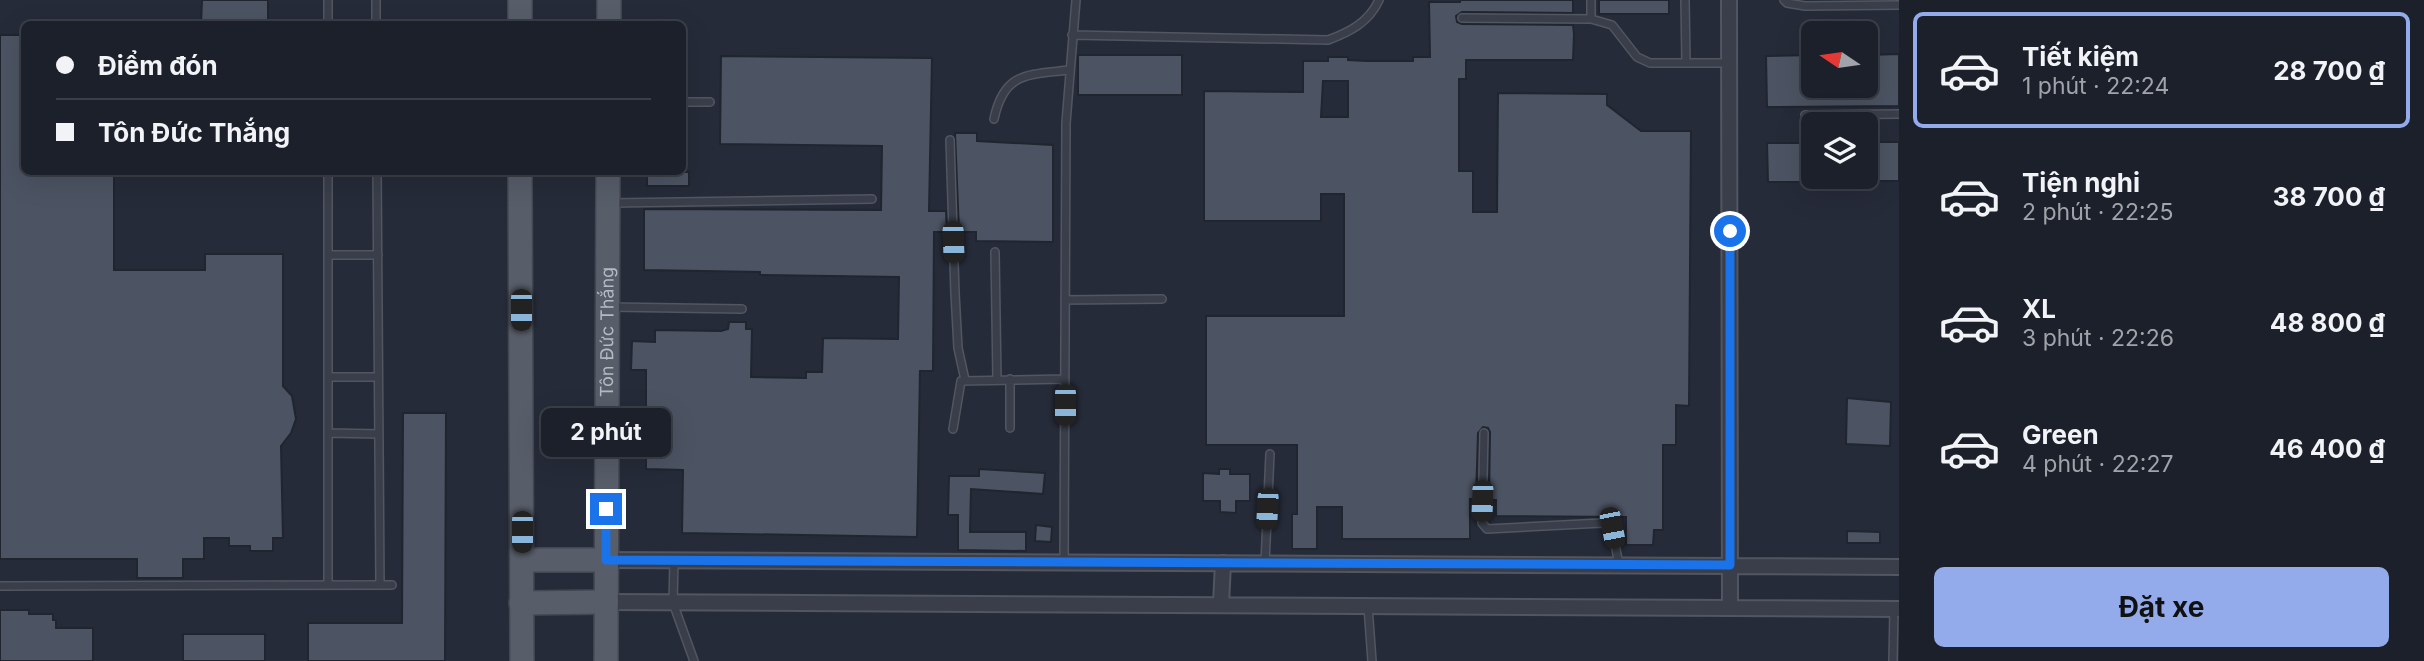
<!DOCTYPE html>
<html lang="vi">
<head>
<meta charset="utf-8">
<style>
  :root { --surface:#1c202b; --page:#292d37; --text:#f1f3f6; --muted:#a0a3a9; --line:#3a3e47; --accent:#94abeb }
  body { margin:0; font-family:Inter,sans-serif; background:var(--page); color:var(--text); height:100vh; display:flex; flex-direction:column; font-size:26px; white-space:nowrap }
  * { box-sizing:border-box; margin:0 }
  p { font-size:23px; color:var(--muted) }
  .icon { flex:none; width:38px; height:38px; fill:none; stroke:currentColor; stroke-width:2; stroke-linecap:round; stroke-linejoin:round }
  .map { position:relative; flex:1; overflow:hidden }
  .drawer { display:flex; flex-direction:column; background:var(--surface); width:525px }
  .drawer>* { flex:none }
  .banner { position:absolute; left:21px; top:21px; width:665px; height:154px; border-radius:10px; box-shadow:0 7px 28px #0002,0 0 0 2px var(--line); display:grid; align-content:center; height:154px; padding:0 35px; background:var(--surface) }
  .needle { width:46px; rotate:283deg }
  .tools { position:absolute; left:1801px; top:21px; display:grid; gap:14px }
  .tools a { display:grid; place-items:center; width:77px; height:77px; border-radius:10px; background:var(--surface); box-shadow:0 7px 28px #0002,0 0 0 2px var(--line); font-size:35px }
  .end { position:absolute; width:32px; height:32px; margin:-16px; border:9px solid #1a73e8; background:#fff; box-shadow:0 0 0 4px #fff }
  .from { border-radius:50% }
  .bubble { position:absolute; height:49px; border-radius:10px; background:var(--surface); box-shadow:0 7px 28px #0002,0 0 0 2px var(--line); font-size:23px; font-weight:700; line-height:49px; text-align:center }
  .car { position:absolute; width:21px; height:42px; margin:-21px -10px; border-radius:9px; box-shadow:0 0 5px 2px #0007; background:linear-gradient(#222 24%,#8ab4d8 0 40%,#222 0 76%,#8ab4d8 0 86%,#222 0) }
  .banner b { display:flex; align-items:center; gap:24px; height:66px; font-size:26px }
  .banner b+b { border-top:2px solid var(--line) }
  .banner i { width:18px; height:18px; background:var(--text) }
  ul { padding:12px 0 0; list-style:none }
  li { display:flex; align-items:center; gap:21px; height:116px; margin:0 14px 10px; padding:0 21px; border:4px solid transparent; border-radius:10px }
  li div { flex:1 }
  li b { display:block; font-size:26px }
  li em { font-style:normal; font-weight:700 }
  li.active { border-color:var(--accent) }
  li>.icon { width:63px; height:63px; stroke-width:1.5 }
  .primary-button { display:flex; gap:14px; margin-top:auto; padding:14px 35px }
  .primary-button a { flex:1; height:80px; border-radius:10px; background:var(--accent); color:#111; font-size:28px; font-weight:700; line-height:80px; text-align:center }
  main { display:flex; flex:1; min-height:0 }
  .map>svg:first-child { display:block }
</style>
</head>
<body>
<main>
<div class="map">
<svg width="1899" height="661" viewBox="0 0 1899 661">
  <rect width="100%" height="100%" fill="#262b39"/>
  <!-- building -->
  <path fill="#4c5362" stroke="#202530" stroke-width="2" fill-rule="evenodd" d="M202 0H268V24H201Z
    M1460 0H1573V13L1462 12 1456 16 1457 22 1462 24 1573 25 1574 34 1573 60H1466V79H1459V171H1473V212H1497L1498 93 1607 94V105L1641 131H1691L1689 406 1676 405V445H1663V530H1654L1653 545H1626V517L1496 516V500H1489L1490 432 1488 428 1483 427 1478 433 1476 500 1470 499V539H1342V507H1317V549H1292V514H1297V445H1206V316H1344V194H1321V221H1204V91L1303 92V61H1328V57H1348V60L1367 61H1413V57H1430L1429 2H1460ZM1323 81H1348V117H1321Z
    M1599 0H1669V14H1599Z
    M0 35H24V172H114V270H205V254H283V386L292 396 296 419 291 433 281 446 283 538H273V551H250V546H229V538H204V559H183V578H137V559H0Z
    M1899 54V106L1767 107 1766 56 1813 55V86H1866V55Z
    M1078 55H1182V95H1078Z
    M721 56 932 58 929 211H946L947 232H934L933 371H920L917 537 682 533 683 470 646 469V370H631L632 341 655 342V330L721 331 728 329 729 322H746V329H752L751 377 806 378V372H822L823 338 898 339 899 277 760 275V272L644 270V209L881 210 882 146 720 144Z
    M955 133H977V141L1053 145V242L976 241V232H959Z
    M1866 142H1899V181H1866Z
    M1767 143H1813V182H1768Z
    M647 172H689V186H647Z
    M1847 398 1891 402 1890 446 1846 444Z
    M403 413H446L445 661H308V623H402Z
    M979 469 1045 473 1043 494 971 489 970 532H1026V551L958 550V515H948L949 476H979Z
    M1219 469H1230V474H1250V501H1236V513L1220 512V501H1203V473L1219 474Z
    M1036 525 1052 527 1051 542 1035 541Z
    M1847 531 1880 532V543H1847Z
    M0 610H29V614H53V620H56V628H93V661H0Z
    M183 634H265V661H183Z"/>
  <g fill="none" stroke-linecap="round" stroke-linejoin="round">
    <defs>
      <path id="lane" d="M376 0V24
        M1591 0V19
        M1685 0 1686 63
        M1784 0 1787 3 1805 6 1899 5
        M1462 18 1591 19 1612 25 1637 57 1650 63H1729
        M328 24V0
        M1072 35 1328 40C1350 32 1369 22 1379 0
        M682 102H710
        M1805 115 1899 114
        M994 119C1004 72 1027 75 1069 70
        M950 140 955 293 958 348 965 380
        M377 172 380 585
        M612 203 872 199
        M995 252 997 379
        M328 255H378
        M1065 300 1162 299
        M610 307 742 309
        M328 377H378
        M1010 428V379
        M953 429 961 381 1065 379
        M328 433 379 434
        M1484 433 1482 523 1487 529 1602 523 1612 528 1619 565
        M674 561 673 603 694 661
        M1064 562 1066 123 1076 0
        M1265 563 1270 454
        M328 585V172
        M0 586 392 585
        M1368 606 1372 661
        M1893 661 1894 609"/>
      <path id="street" d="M1729 0 1730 606
        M605 560 1899 567
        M606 602 1899 609
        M1221 604 1223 563"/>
      <g id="primary">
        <path d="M520 0V24"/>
        <path d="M609 24V0"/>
        <path d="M520 172 522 661"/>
        <path d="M522 560H605"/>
        <path d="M521 603 606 602"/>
        <path id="s1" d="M606 661 608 172"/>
      </g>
    </defs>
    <!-- lane casing -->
    <use href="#lane" stroke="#515661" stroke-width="10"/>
    <!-- street casing -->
    <use href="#street" stroke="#515661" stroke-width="18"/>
    <!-- primary casing -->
    <use href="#primary" stroke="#424752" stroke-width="26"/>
    <!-- lane -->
    <use href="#lane" stroke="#393e4a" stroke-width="7"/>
    <!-- street -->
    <use href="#street" stroke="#393e4a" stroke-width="14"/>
    <!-- primary -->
    <use href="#primary" stroke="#575d69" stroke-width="23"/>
  </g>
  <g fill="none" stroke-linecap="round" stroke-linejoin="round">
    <!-- route -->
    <path stroke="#1a73e8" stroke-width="9" d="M606 509V560L1730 565V231"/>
  </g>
  <g text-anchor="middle" stroke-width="6" stroke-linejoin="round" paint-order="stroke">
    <!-- street labels -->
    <g font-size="18" fill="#b4b9c5" stroke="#1e232e">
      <text dy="6" stroke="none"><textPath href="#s1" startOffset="329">Tôn Đức Thắng</textPath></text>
    </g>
  </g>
</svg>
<div class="tools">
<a><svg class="needle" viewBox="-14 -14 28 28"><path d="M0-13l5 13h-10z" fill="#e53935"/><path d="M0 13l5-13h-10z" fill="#a0a3a9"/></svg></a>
<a><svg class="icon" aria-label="layers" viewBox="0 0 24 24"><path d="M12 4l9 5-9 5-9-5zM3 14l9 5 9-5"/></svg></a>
</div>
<i class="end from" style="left:1730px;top:231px"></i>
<i class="end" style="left:606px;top:509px"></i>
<div class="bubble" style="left:541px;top:408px;width:130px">2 phút</div>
<i class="car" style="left:953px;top:242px;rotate:178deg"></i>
<i class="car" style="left:521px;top:310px;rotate:180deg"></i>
<i class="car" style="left:1065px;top:405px;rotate:180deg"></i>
<i class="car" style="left:1482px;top:501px;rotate:182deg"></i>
<i class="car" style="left:1267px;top:509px;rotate:183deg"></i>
<i class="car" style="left:1612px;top:528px;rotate:169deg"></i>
<i class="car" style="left:522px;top:532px;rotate:180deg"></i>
<div class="banner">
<b><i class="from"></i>Điểm đón</b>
<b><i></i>Tôn Đức Thắng</b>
</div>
</div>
<section class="drawer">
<ul>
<li class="active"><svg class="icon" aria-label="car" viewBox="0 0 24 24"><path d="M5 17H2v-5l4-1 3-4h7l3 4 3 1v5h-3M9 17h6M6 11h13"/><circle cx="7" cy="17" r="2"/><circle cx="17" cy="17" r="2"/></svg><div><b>Tiết kiệm</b><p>1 phút · 22:24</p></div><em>28 700 ₫</em></li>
<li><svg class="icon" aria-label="car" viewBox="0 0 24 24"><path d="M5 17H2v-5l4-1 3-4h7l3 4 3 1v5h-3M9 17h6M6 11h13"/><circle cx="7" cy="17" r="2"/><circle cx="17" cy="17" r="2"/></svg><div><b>Tiện nghi</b><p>2 phút · 22:25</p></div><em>38 700 ₫</em></li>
<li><svg class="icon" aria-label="car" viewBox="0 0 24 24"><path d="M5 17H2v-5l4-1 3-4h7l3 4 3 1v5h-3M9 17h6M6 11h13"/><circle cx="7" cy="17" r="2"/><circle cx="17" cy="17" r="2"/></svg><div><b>XL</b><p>3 phút · 22:26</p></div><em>48 800 ₫</em></li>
<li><svg class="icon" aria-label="car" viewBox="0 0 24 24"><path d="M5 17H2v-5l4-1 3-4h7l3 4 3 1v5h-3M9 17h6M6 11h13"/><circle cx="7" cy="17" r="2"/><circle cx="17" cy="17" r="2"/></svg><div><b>Green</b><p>4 phút · 22:27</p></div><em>46 400 ₫</em></li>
</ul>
<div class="primary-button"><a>Đặt xe</a></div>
</section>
</main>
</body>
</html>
